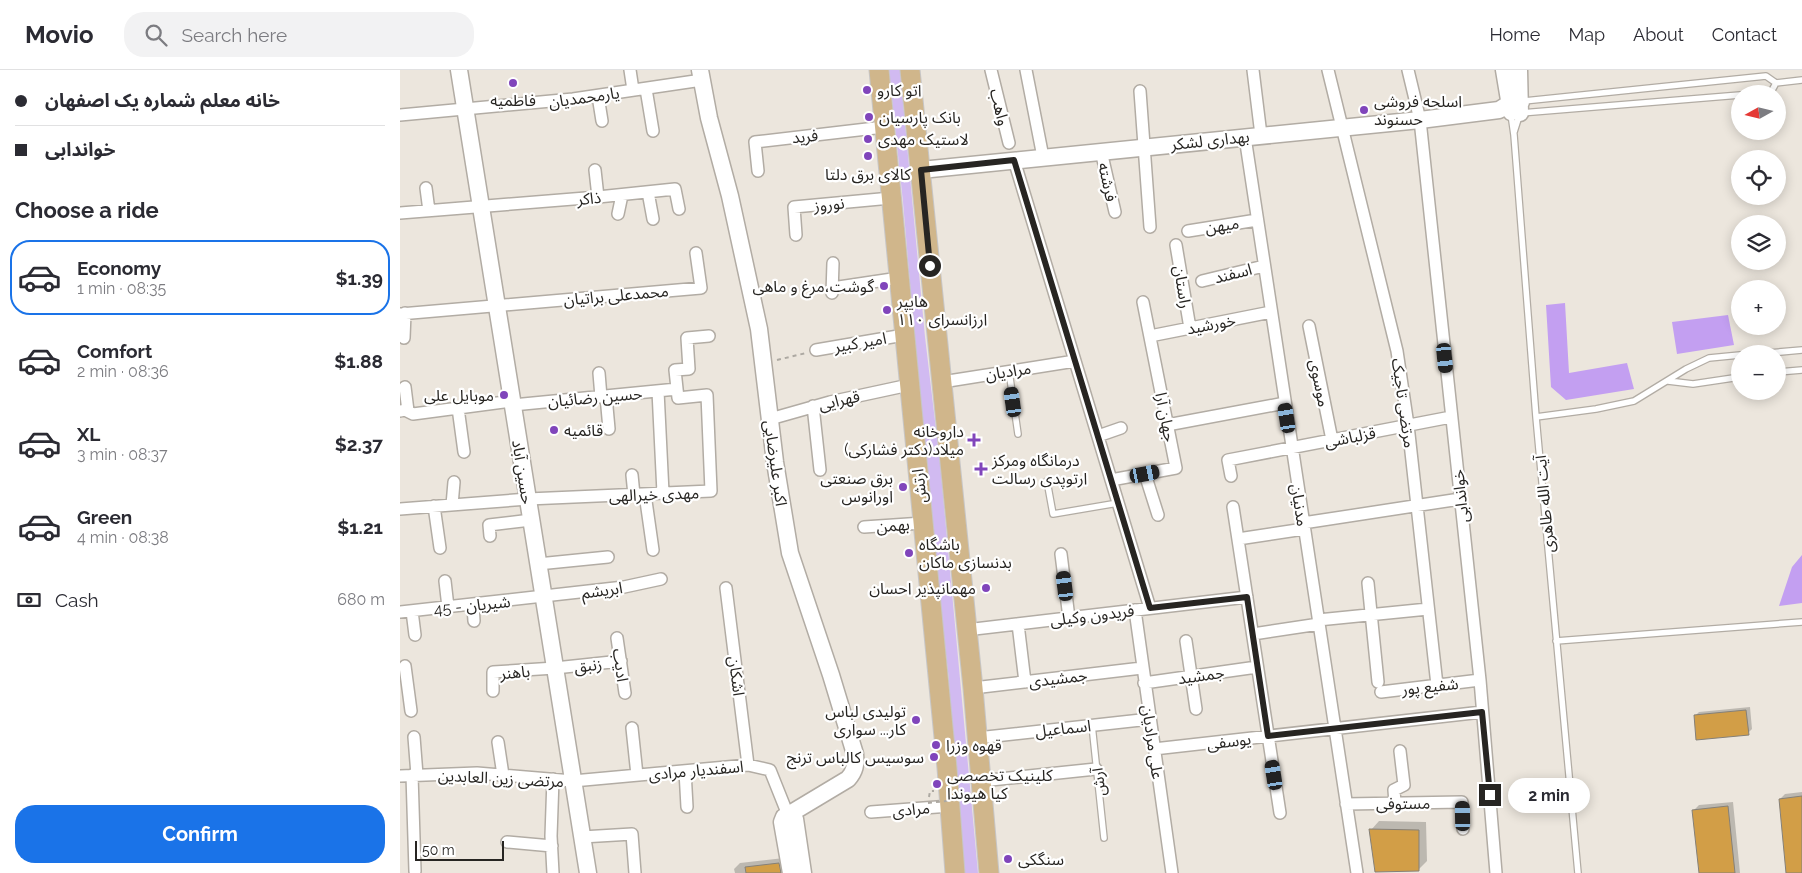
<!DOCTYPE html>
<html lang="en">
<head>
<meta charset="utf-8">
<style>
  :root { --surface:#fff; --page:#f2f2f3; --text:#2b2b33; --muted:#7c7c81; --line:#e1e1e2; --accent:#1a73e8 }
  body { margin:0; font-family:Raleway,"Noto Sans Arabic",sans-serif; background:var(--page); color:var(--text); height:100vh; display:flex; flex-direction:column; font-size:19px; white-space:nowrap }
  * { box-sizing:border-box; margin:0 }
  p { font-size:16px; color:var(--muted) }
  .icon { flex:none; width:28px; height:28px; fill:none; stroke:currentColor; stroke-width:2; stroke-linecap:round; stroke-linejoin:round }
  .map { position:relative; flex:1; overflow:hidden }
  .side { display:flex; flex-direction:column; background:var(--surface); width:400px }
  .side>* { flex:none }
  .banner { display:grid; align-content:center; height:110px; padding:0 15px; background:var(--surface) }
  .needle { width:32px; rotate:262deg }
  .buttons { position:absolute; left:1331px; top:15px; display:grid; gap:10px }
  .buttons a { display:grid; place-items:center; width:55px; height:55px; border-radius:50%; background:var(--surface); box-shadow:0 2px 12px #0003; font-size:25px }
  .scale { position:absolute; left:15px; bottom:12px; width:89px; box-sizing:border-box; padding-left:5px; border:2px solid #272522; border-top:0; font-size:14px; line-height:18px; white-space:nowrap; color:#272522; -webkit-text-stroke:4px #fff; paint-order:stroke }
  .end { position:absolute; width:22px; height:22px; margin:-11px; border:6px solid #272522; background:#fff; box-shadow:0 0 0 2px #fff }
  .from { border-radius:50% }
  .bubble { position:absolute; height:35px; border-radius:18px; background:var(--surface); box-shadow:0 2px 12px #0003; font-size:16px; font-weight:700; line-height:35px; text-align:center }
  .car { position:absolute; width:15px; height:30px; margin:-15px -8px; border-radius:6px; box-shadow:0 0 4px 1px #0007; background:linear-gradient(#222 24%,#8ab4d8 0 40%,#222 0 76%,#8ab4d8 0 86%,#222 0) }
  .banner b { display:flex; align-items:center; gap:18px; height:48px; font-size:19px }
  .banner b+b { border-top:1px solid var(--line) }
  .banner i { width:12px; height:12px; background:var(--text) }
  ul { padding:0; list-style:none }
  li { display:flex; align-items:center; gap:15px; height:75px; margin:0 10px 8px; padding:0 5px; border:2px solid transparent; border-radius:20px }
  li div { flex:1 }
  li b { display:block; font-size:19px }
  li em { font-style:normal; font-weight:700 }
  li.selected { border-color:var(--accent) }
  li>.icon { width:45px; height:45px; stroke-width:1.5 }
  h2 { padding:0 15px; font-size:22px; line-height:60px }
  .pay { display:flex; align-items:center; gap:12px; height:55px; padding:0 15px; font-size:19px }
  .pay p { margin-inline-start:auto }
  .button { display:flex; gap:10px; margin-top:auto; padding:10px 15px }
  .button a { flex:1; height:58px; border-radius:20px; background:var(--accent); color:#fff; font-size:20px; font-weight:700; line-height:58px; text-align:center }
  header { display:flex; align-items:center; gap:30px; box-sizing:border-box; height:70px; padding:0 25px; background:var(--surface); border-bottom:1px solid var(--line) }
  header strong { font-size:24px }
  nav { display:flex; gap:28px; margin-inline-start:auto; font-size:18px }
  .search { width:350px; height:45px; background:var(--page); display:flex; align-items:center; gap:12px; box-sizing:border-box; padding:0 18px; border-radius:20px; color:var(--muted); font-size:19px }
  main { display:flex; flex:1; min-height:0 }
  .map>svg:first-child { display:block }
</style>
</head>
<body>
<header>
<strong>Movio</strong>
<div class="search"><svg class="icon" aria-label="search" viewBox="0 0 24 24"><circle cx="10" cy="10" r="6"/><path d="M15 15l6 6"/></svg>Search here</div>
<nav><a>Home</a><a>Map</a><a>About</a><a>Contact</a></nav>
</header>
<main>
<section class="side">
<div class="banner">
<b><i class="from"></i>خانه معلم شماره یک اصفهان</b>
<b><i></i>خواندابی</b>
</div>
<h2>Choose a ride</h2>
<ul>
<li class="selected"><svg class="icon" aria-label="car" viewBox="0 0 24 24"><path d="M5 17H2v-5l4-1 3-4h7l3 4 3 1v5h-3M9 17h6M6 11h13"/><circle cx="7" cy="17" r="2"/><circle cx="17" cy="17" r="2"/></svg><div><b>Economy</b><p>1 min · 08:35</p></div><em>$1.39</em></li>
<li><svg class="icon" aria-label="car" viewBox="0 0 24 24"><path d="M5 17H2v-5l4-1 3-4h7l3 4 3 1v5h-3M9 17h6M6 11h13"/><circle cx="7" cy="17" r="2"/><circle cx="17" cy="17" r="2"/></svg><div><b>Comfort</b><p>2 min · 08:36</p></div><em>$1.88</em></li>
<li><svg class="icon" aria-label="car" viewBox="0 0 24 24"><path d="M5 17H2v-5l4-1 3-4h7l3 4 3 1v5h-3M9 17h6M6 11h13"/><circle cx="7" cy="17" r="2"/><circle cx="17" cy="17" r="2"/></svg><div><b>XL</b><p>3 min · 08:37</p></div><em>$2.37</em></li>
<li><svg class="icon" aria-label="car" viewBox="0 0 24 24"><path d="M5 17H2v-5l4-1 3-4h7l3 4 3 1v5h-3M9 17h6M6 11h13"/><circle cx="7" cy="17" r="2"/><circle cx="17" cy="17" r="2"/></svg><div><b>Green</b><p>4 min · 08:38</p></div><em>$1.21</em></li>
</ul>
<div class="pay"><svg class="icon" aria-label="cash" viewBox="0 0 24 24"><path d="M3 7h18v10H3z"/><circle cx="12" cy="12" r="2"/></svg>Cash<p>680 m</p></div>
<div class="button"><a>Confirm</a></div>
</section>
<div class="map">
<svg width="1402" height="803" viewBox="0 0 1402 803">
  <rect width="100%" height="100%" fill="#ece6dd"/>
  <!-- green -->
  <path fill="#d1baf1" d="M489 0H500L525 267 540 393 578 803H564L551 668 549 610 530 444 503 132Z"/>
  <!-- forest -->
  <path fill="#c39ff1" d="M1165 233 1169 303 1227 293 1234 319 1166 330 1151 317 1146 235Z
    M1328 245 1334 275 1277 284 1272 252Z
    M1402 485V533L1379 536 1392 497Z"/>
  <!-- shadow -->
  <path fill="#0003" d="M1350 637 1352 659 1348 663 1295 646 1299 642Z
    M1402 722V803H1387L1380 729 1385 724Z
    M1333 732 1340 803H1300L1293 741 1299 735Z
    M979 751 1026 752 1027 791 1018 800 971 760Z
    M384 788 388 803H335L334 799 340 793Z"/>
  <!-- building -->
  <path fill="#d29e47" stroke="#858078" d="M1346 640 1349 665 1296 670 1294 645Z
    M1402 726V803H1386L1379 729Z
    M1328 736 1335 803H1299L1292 740Z
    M969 759 1019 760V801L975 802Z
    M379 793 381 803H346L345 797Z"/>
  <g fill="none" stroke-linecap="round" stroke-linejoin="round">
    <defs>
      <path id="lane" d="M1355 24 1371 22 1376 13
        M1123 31 1366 6 1376 13 1402 10
        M1111 44 1114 65 1136 347 1178 803
        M1114 62 1120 43 1340 25
        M1357 284 1402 280
        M609 301 618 364
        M1378 302 1402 300
        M1268 311 1293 314 1340 307
        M1136 347 1196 339 1234 331 1286 299 1309 288 1340 285
        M647 411 653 444 718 433
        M1156 571 1402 552
        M692 655 704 768"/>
      <path id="street" d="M230 0 233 20
        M591 0 609 73
        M626 0 643 87
        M853 0 861 65
        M928 0 997 281 1008 355 1037 615
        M1008 0 1020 50 1080 610 1096 803
        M246 19 253 61
        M740 21 750 157
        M198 26 202 51
        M0 45 173 29 302 10
        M845 67 957 803
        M701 81 715 142
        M614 90 750 538
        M195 100 198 127
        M358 101 355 72 484 57
        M26 118 29 141
        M248 122 253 149
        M0 143 198 127 275 119 279 139
        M218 144 222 125
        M788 161 857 150
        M396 165 394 137 491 128
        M776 175 790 258
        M802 211 864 196
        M432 218 499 208
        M432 223 433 193
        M0 244 301 218 296 183
        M909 256 932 370
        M750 266 871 242
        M4 268 5 243
        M416 280 504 265
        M199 303 201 327
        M542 312 675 291
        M5 317 8 341
        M258 321 263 423
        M206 326 209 359
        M113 335 277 319
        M413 336 420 400
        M58 338 64 382
        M0 341 5 340 13 344 112 331
        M370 349 430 332 509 315
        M767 355 885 333
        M698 366 721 358
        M745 404 758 445
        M232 405 234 425
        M831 406 828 390 1051 347
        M711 410 776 398 743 232
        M245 424 253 480
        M52 435 54 412
        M34 436 40 478
        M833 437 880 743
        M0 439 128 429 311 421 307 325 278 328 275 300 289 299 287 268 309 266
        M903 453 1060 429
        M464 457 523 453
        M90 466 89 455 131 450
        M838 469 904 459
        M661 484 669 548
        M138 494 208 487
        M45 511 48 537
        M968 513 978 612
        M326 518 348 695
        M73 535 74 551
        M735 540 772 803
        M12 541 15 565
        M0 542 224 517 261 509
        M918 550 1028 539
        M618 554 625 612
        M566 560 847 527
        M853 564 919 554
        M217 568 225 623
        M786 571 796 639
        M5 596 11 641
        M744 613 857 597
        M573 618 742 598
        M93 621V602L155 598 221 591
        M981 622 1080 610
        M232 658 237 705
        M14 667 17 705
        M577 668 750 649
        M98 672 103 705
        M754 679 1082 642
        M285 701 287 737
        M12 705 15 801
        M0 706 77 703 173 711 348 695 370 700 388 745
        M581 711 696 699
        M995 733 994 720 1004 715 1000 681
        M946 734 1062 732 1063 759
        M471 742 550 736
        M182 767 232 764 235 803
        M107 772 152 776
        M153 803 151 766 153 709"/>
      <path id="secondary" d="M59 0 188 803
        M300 0 309 48 330 126 359 259 375 392 390 483 431 605 455 684C456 695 455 701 448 709L388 745
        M1104 0 1111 42
        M1119 0 1120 43
        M521 100 1020 50 1099 40 1110 33 1121 32
        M391 803 382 752 384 747 388 745 392 746 395 749 403 803"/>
      <path id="primary" d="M479 0 547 698 555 803
        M510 0 573 618 589 803"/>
    </defs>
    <!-- lane casing -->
    <use href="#lane" stroke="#b2aca4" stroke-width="8"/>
    <!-- street casing -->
    <use href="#street" stroke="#b2aca4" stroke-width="14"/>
    <!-- secondary casing -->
    <use href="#secondary" stroke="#b2aca4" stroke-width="19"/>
    <!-- primary casing -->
    <use href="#primary" stroke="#c7c6c6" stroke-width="21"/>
    <!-- path -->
    <path stroke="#ada9a2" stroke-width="2" stroke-dasharray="4 4" stroke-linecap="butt" d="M377 290 406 283
      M529 727 530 721H534"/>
    <!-- lane -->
    <use href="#lane" stroke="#fff" stroke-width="5.5"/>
    <!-- street -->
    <use href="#street" stroke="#fff" stroke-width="11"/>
    <!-- secondary -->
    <use href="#secondary" stroke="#fff" stroke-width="16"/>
    <!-- primary -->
    <use href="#primary" stroke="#d0b68b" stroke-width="19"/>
    <!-- path-bridge -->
    <path stroke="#ada9a2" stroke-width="2" stroke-dasharray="4 4" stroke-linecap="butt" d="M528 733 591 726"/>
  </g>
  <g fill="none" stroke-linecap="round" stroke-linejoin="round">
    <!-- route -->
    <path stroke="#272522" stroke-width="6" d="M530 196 521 100 614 90 750 538 847 527 868 666 1082 642 1090 725"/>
  </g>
  <!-- markers -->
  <g fill="#8045bb" stroke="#fff" stroke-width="2">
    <circle cx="113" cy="13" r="5"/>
    <circle cx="467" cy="20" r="5"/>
    <circle cx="964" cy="40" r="5"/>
    <circle cx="469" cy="47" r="5"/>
    <circle cx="468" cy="69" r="5"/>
    <circle cx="468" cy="86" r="5"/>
    <circle cx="484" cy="216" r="5"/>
    <circle cx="487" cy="240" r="5"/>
    <circle cx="104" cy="325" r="5"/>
    <circle cx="154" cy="360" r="5"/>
    <path d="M571.5 362.5h5v5h5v5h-5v5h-5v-5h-5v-5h5z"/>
    <path d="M578.5 391.5h5v5h5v5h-5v5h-5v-5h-5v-5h5z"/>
    <circle cx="503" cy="417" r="5"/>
    <circle cx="509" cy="483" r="5"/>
    <circle cx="586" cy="518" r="5"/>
    <circle cx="516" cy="650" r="5"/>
    <circle cx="536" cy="675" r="5"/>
    <circle cx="534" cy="687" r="5"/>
    <circle cx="537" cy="714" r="5"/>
    <circle cx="608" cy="789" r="5"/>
  </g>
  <g text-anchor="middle" stroke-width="4.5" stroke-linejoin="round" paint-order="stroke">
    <!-- poi labels -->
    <g font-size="16" fill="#272522" stroke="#fff" text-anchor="start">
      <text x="477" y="26">اتو کارو</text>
      <text x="113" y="36" text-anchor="middle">فاطمیه</text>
      <text x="974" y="37">اسلحه فروشی<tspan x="974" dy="18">حسنوند</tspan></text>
      <text x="479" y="53">بانک پارسیان</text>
      <text x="478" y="75">لاستیک مهدی</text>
      <text x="468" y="110" text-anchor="middle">کالای برق دلتا</text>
      <text x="474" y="222" text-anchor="end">گوشت،مرغ و ماهی</text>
      <text x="497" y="237">هایپر<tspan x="497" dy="18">ارزانسرای ۱۱۰</tspan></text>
      <text x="94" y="331" text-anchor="end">موبایل علی</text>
      <text x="164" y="366">قائمیه</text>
      <text x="564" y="367" text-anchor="end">داروخانه<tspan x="564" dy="18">میلاد(دکتر فشارکی)</tspan></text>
      <text x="592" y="396">درمانگاه ومرکز<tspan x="592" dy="18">ارتوپدی رسالت</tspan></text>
      <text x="493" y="414" text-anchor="end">برق صنعتی<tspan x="493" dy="18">اورانوس</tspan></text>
      <text x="519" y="480">باشگاه<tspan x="519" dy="18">بدنسازی ماکان</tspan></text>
      <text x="576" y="524" text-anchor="end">مهمانپذیر احسان</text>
      <text x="506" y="647" text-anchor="end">تولیدی لباس<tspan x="506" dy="18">کار... سواری</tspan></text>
      <text x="546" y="681">قهوه وزرا</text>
      <text x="524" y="693" text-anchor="end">سوسیس کالباس ترنج</text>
      <text x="547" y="711">کلینیک تخصصی<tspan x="547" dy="18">کیا هیوندا</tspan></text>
      <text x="618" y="795">سنگکی</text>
    </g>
    <!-- street labels -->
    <g font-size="16" fill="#272522" stroke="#fff">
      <text transform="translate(184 27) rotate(-8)" y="6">یارمحمدیان</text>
      <text transform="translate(600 37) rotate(76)" y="6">واهب</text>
      <text transform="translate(405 66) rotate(-6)" y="6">فرید</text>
      <text transform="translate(810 70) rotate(-6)" y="6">بهداری لشکر</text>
      <text transform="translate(708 112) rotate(78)" y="6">فرشته</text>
      <text transform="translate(189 128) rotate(-5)" y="6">ذاکر</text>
      <text transform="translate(429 134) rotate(-6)" y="6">نوروز</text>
      <text transform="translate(822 155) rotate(-9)" y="6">میهن</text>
      <text transform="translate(833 203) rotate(-14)" y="6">اسفند</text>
      <text transform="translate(783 217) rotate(81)" y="6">راستان</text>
      <text transform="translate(216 225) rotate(-5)" y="6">محمدعلی براتیان</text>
      <text transform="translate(811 254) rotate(-11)" y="6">خورشید</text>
      <text transform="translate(460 272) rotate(-10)" y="6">امیر کبیر</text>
      <text transform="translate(608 301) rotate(-9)" y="6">مرادیان</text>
      <text transform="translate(920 313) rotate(79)" y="6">موسوی</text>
      <text transform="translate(195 327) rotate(-5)" y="6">حسین رضائیان</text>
      <text transform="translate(439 330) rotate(-13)" y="6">قهرایی</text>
      <text transform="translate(1004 333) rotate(82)" y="6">مرتضی تاجیک</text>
      <text transform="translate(766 347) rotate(79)" y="6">جهان آرا</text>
      <text transform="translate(950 367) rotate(-11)" y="6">قزلباشی</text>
      <text transform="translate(376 393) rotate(82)" y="6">اکبر علیرضایی</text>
      <text transform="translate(123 402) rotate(81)" y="6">حسین آباد</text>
      <text transform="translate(519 416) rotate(-96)" y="6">ارتش</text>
      <text transform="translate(254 424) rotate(-2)" y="6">مهدی خیرالهی</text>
      <text transform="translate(1060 426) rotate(-96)" y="6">خواندابی</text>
      <text transform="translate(1144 434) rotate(-95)" y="6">آیت الله طاهری</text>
      <text transform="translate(900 435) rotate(81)" y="6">مدنیان</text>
      <text transform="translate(493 455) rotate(-4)" y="6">بهمن</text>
      <text transform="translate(202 520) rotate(-8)" y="6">ابریشم</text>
      <text transform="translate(72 535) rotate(-6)" y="6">شیریان - 45</text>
      <text transform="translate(692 545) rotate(-7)" y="6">فریدون وکیلی</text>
      <text transform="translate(188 595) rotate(-6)" y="6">زنبق</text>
      <text transform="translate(221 595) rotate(82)" y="6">ادیب</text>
      <text transform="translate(115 602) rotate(-5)" y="6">باهنر</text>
      <text transform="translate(801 605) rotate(-8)" y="6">جمشید</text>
      <text transform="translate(337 606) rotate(83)" y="6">اشکان</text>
      <text transform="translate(658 608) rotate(-7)" y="6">جمشیدی</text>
      <text transform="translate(1030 616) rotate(-6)" y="6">شفیع پور</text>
      <text transform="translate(663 658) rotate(-6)" y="6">اسماعیل</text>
      <text transform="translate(829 671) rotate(-7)" y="6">یوسفی</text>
      <text transform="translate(753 672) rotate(82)" y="6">علی مرادیان</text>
      <text transform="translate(296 700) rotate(-5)" y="6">اسفندیار مرادی</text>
      <text transform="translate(101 708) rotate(3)" y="6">مرتضی زین العابدین</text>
      <text transform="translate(698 712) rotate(-96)" y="6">آرش</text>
      <text transform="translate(1003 733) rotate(-1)" y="6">مستوفی</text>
      <text transform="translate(511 739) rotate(-5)" y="6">مرادی</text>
    </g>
  </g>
</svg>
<div class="buttons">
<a><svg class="needle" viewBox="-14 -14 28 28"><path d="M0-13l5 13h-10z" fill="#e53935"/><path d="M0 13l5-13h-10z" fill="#7c7c81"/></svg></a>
<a><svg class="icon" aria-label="locate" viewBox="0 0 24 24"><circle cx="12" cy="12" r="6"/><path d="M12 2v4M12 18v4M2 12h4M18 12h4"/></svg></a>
<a><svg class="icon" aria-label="layers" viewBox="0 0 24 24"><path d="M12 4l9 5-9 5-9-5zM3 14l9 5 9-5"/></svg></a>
<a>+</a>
<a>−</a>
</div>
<div class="scale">50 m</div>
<i class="end from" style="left:530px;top:196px"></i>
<i class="end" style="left:1090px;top:725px"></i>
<div class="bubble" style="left:1108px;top:708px;width:82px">2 min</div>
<i class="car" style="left:1045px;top:288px;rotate:174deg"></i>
<i class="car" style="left:613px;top:332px;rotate:352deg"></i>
<i class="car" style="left:887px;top:348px;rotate:351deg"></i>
<i class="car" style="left:745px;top:404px;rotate:79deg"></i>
<i class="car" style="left:665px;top:516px;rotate:353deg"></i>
<i class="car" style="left:874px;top:705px;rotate:351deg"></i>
<i class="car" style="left:1063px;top:746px;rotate:359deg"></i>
</div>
</main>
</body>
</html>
